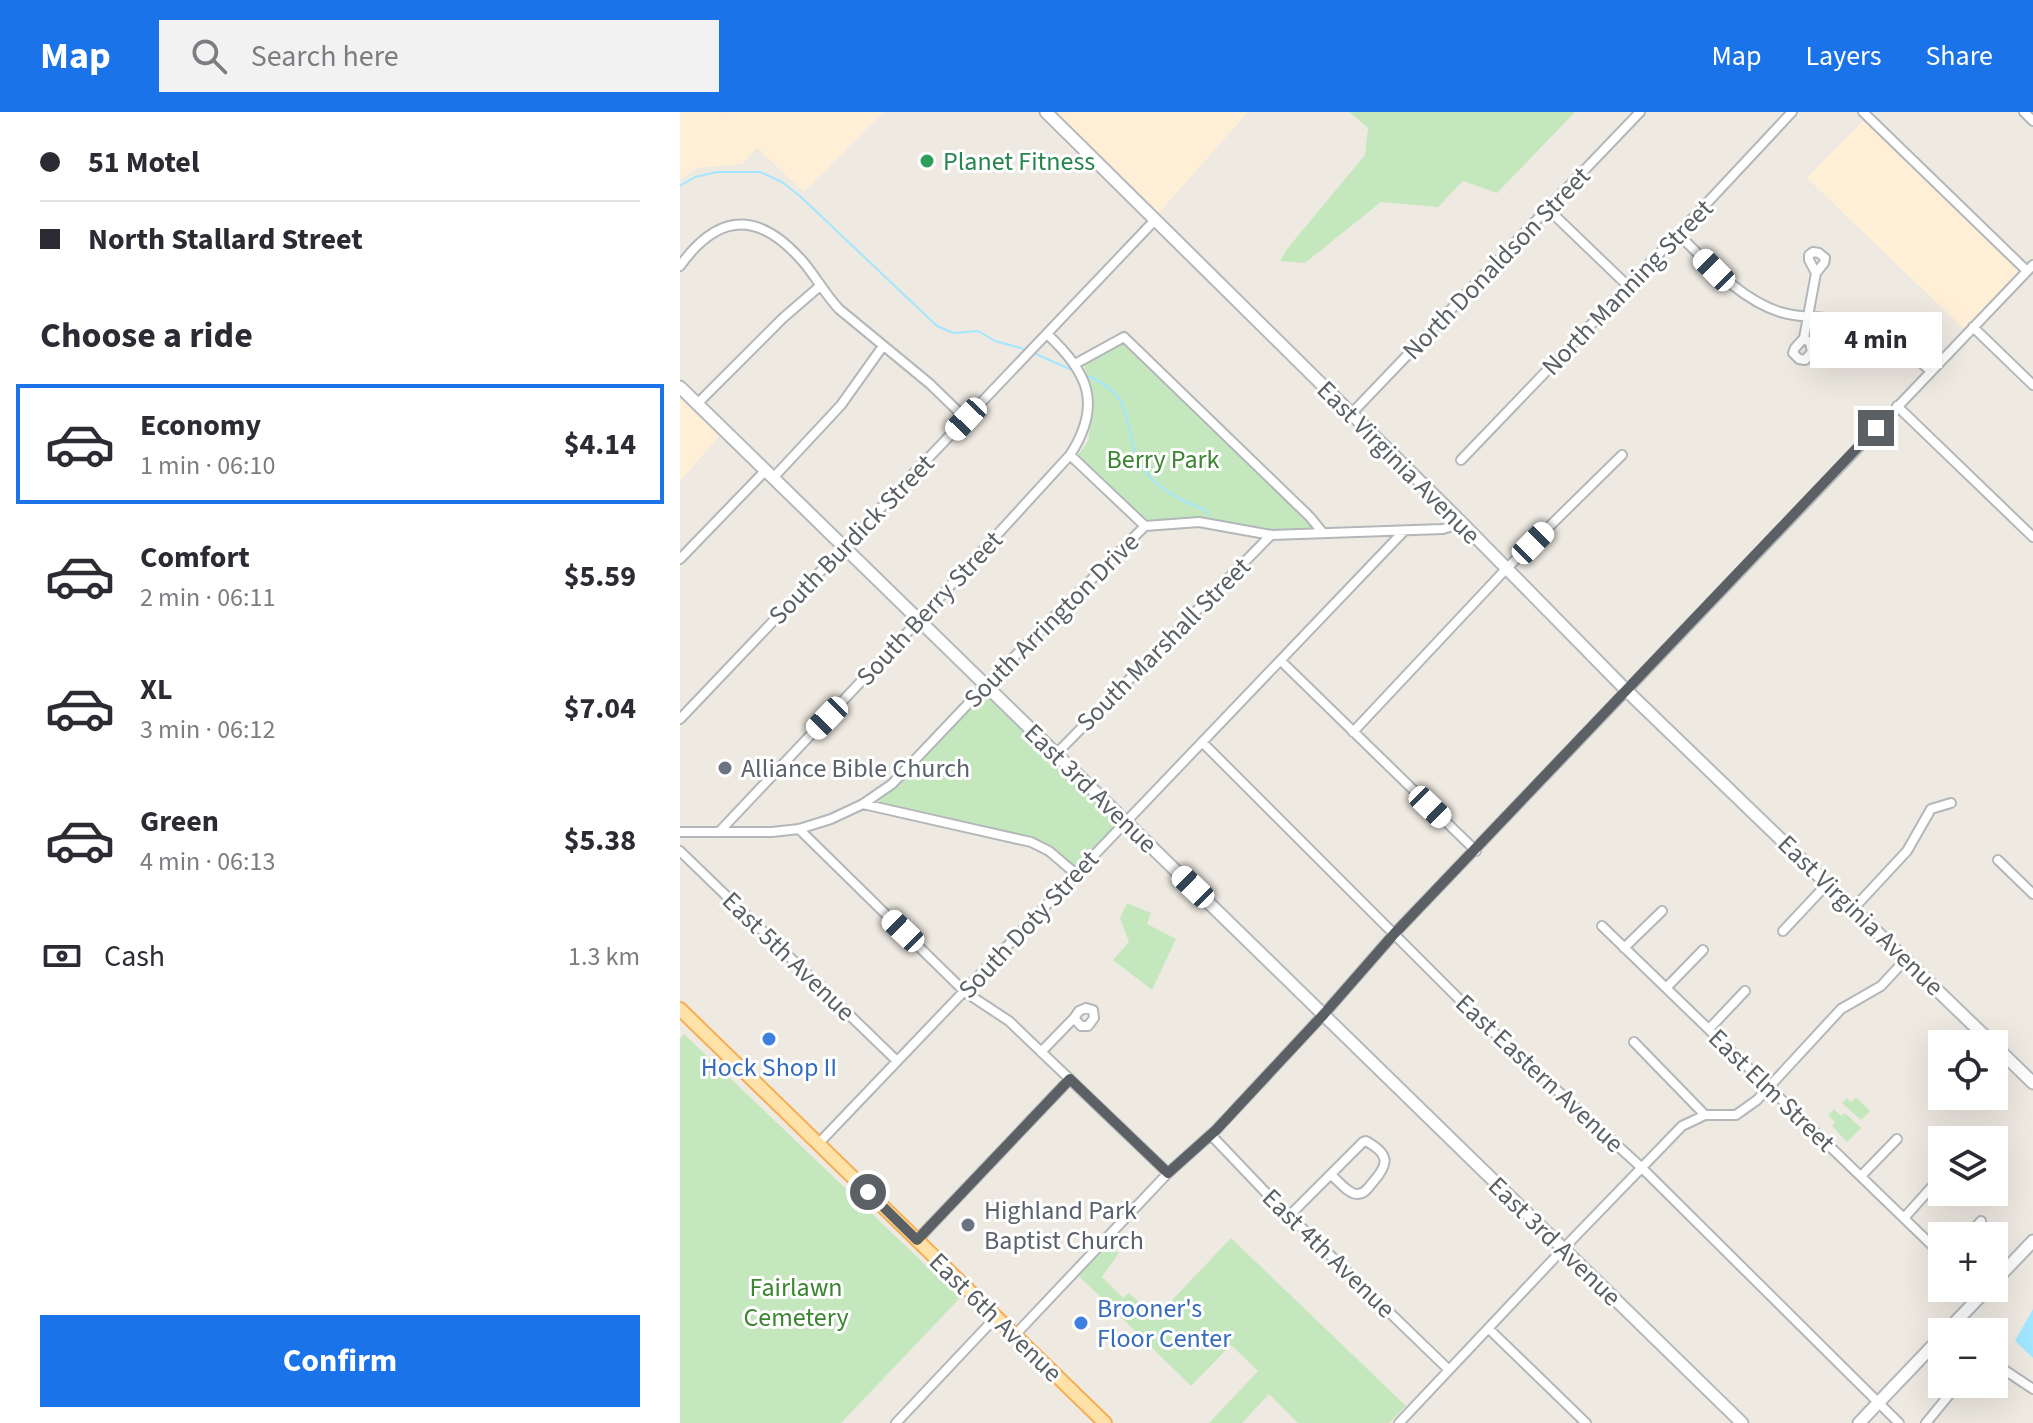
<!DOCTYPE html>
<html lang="en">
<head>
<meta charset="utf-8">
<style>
  :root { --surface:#fff; --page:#f2f2f3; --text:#2b2b33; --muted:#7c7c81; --line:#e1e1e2; --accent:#1a73e8 }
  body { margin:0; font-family:"Source Sans 3",sans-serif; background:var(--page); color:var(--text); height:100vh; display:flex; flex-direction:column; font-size:30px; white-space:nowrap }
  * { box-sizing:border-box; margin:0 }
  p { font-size:26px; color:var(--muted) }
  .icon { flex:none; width:44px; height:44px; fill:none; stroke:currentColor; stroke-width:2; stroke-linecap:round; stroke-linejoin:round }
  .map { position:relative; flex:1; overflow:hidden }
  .side { display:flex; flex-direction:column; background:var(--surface); width:680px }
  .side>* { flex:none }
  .guide { display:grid; align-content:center; height:176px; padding:0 40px; background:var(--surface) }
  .fabs { position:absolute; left:1248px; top:918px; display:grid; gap:16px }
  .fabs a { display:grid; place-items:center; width:80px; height:80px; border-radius:0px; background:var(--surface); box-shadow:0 8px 32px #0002; font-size:40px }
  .end { position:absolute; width:36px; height:36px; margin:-18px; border:10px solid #5b6064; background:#fff; box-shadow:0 0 0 4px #fff }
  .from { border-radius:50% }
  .bubble { position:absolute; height:56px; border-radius:0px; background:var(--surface); box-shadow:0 8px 32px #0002; font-size:26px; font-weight:700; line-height:56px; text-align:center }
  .car { position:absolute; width:24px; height:48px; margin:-24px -12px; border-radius:10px; box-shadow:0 0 6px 2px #0007; background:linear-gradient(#fff 24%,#345 0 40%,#fff 0 76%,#345 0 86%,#fff 0) }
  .guide b { display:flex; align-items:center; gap:28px; height:76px; font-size:30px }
  .guide b+b { border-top:2px solid var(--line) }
  .guide i { width:20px; height:20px; background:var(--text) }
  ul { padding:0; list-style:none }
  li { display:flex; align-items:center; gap:24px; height:120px; margin:0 16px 12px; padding:0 24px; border:4px solid transparent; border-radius:0px }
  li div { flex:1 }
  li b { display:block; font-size:30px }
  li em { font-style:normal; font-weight:700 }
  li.on { border-color:var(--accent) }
  li>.icon { width:72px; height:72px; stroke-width:1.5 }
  h2 { padding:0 40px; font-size:36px; line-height:96px }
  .pay { display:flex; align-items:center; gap:20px; height:88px; padding:0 40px; font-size:30px }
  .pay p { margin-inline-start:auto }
  .button { display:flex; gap:16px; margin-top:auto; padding:16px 40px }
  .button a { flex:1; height:92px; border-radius:0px; background:var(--accent); color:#fff; font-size:32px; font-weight:700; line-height:92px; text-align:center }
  header { display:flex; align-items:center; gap:48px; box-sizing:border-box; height:112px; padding:0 40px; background:var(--accent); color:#fff }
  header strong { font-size:38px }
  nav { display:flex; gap:44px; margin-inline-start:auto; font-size:28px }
  .search { width:560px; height:72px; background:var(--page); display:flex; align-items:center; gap:20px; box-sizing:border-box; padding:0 28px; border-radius:0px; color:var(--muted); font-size:30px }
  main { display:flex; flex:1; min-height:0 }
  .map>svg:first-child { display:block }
</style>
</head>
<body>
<header>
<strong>Map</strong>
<div class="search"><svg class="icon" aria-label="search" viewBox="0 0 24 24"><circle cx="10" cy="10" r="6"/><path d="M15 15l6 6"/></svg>Search here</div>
<nav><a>Map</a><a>Layers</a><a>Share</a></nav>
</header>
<main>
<section class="side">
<div class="guide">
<b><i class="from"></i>51 Motel</b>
<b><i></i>North Stallard Street</b>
</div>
<h2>Choose a ride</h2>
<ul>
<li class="on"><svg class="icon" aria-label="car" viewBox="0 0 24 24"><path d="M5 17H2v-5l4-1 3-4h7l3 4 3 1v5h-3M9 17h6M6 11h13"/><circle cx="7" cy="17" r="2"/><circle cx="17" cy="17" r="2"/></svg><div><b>Economy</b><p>1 min · 06:10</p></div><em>$4.14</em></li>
<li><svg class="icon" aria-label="car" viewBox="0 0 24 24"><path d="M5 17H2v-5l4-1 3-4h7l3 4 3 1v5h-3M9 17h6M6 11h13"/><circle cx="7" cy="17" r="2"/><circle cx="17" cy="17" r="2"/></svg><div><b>Comfort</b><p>2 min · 06:11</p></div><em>$5.59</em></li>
<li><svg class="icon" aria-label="car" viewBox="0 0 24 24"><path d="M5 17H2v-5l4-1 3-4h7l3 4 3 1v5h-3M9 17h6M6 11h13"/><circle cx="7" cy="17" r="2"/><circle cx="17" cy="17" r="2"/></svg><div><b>XL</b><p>3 min · 06:12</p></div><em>$7.04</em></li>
<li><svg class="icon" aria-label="car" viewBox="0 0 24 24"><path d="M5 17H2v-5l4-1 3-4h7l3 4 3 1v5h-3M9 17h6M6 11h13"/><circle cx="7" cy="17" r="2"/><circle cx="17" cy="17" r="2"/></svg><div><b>Green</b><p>4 min · 06:13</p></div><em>$5.38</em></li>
</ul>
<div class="pay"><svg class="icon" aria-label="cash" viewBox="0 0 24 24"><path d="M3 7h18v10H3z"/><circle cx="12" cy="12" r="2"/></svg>Cash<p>1.3 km</p></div>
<div class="button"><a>Confirm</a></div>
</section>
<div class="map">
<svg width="1353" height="1311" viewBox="0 0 1353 1311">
  <rect width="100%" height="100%" fill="#eeeae2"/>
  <!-- commercial -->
  <path fill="#ffefd7" d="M0 0H39L46 6 41 0H203L124 80 77 36 62 52 16 56 0 68Z
    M373 0H568L477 103Z
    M1185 7 1340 158 1338 163 1284 217 1127 66Z
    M0 282 41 322 0 369Z"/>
  <!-- green -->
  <path fill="#c5e7be" d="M669 0H895L817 81 783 69 758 95 701 90 625 151 600 149 607 137 685 43 688 16Z
    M441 230 629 407 638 421H592L518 407 467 410 398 343 408 329 414 286 404 252Z
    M303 583 309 585 439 710 399 753 391 754 352 727 200 692 198 689C207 678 225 665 236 654 259 631 280 607 303 583Z
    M447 791 471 801 467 812 496 827 472 878 433 848 449 830 440 806Z
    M4 922 280 1186 161 1311H0V927Z
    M1176 985 1190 999 1181 1008 1162 991 1167 986 1171 990Z
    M1154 997 1161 1004 1165 1001 1181 1016 1167 1030 1152 1014 1155 1010 1148 1003Z
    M551 1126 726 1294 709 1311H618L589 1282 562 1311H529L578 1259 551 1233 511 1274 397 1162 427 1131 439 1141 422 1165 443 1186 449 1181 476 1205Z"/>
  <!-- water -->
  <path fill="#a2e6ff" d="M1353 1197V1246L1335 1229Z"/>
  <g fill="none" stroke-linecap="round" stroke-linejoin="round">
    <!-- stream -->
    <path stroke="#a2e6ff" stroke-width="2" d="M0 74 15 65 37 60H80L102 70 121 85 257 214 273 221 298 219 315 229 344 237
      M356 242 392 258
      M408 264C459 286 440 312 460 351 472 375 502 389 525 398L528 402"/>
    <defs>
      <path id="street" d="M1183 0 1347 159
        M1344 0 1353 9
        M868 97 948 174
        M998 122C1027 150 1061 188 1100 200 1118 206 1137 204 1155 207 1195 213 1221 234 1251 259
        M1133 140 1139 141 1145 146 1144 151 1136 161 1129 148V143Z
        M0 154C40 98 81 100 125 152 137 167 146 183 159 197L250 272 286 307
        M1293 215 1353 273
        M1124 226 1115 236 1113 241 1119 247 1125 248 1132 240 1130 231 1124 226 1136 161
        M395 252 444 225 630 405 643 421
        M17 292 103 206 140 174
        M1217 294 1353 425
        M671 302 960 0
        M390 343 465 414
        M781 348 998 122 1112 0
        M93 366 161 293 203 234
        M0 447 85 359
        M601 549 796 739
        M0 607 475 108
        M673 620 826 457 942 343
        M522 630 797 905 962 1056 1219 1311
        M376 642 591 423
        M183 692 351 730 369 739 396 762
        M119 717 285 880 329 909 488 1061
        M0 720H92L119 717 151 707 183 692 212 672 306 573 465 414 519 410 591 423 763 417 772 414 779 408
        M39 720 239 508 390 343C423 292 408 260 367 222
        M0 739 217 949
        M1318 748 1353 782
        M1174 796 1227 739 1251 697 1271 691
        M922 814 1262 1143
        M1103 819 1148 771
        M944 836 982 799
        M986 876 1023 838
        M406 896 413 898 414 906 408 914H401L394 906 399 899Z
        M1029 917 1065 879
        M954 930 1025 1003
        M1295 932 1304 922
        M361 940 394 906
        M1260 968 1262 966
        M531 1023 592 1087 768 1257
        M138 1032 724 419
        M1181 1064 1217 1027
        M610 1103 683 1030 686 1029C709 1042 710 1051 693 1070 689 1075 685 1082 677 1082 668 1082 658 1068 651 1063
        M1224 1106 1258 1068
        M1287 1124 1301 1109
        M237 1128 390 967
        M809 1217 906 1311
        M335 1223 488 1061 536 1018 644 902 714 822 1353 153
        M1314 1251 1353 1277
        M216 1311 316 1205
        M719 1311 883 1137 1002 1014 1025 1003H1056L1077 988 1161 897 1201 874 1226 847
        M1246 1311 1278 1272"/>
      <path id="secondary" d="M366 0 779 408 947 579 1313 932
        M0 275 1062 1311
        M1314 933 1353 971
        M1314 1170 1353 1129
        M1266 1220 1308 1176
        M1179 1311 1262 1224"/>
      <path id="primary" d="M0 897 425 1311"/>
    </defs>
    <!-- street casing -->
    <use href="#street" stroke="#b3b7ba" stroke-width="12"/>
    <!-- secondary casing -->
    <use href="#secondary" stroke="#b4b9be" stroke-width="15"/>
    <!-- primary casing -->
    <use href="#primary" stroke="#f7ad52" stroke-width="16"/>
    <!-- street -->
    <use href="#street" stroke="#fff" stroke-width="8"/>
    <!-- secondary -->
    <use href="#secondary" stroke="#fff" stroke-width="11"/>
    <!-- primary -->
    <use href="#primary" stroke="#ffe2a7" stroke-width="12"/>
  </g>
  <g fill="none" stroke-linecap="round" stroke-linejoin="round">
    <!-- route -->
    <path stroke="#5b6064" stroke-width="10" d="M188 1080 237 1128 390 967 488 1061 536 1018 644 902 714 822 1196 316"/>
  </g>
  <!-- markers -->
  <circle fill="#2e9e5b" stroke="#fff" stroke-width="3" cx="247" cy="49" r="8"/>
  <g fill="#6b7280" stroke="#fff" stroke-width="3">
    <circle cx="45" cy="656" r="8"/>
    <circle cx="288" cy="1113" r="8"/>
  </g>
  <g fill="#3f7fe0" stroke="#fff" stroke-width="3">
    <circle cx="89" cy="927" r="8"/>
    <circle cx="401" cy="1211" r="8"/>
  </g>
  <g text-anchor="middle" stroke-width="6" stroke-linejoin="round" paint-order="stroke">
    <!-- leisure labels -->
    <g font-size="26" fill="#27864d" stroke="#fff" text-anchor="start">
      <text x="263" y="58">Planet Fitness</text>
    </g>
    <!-- street labels -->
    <g font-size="26" fill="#5b6064" stroke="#fff">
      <text transform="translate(816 151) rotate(-46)" y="9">North Donaldson Street</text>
      <text transform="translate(947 175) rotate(-46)" y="9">North Manning Street</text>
      <text transform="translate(719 350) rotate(45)" y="9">East Virginia Avenue</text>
      <text transform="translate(171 427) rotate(-46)" y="9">South Burdick Street</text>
      <text transform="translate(249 496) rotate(-47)" y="9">South Berry Street</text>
      <text transform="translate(371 508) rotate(-45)" y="9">South Arrington Drive</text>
      <text transform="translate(483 532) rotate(-45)" y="9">South Marshall Street</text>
      <text transform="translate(411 676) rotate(44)" y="9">East 3rd Avenue</text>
      <text transform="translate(1181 803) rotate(44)" y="9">East Virginia Avenue</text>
      <text transform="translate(348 812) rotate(-47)" y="9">South Doty Street</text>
      <text transform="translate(109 844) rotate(44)" y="9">East 5th Avenue</text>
      <text transform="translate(860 961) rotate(43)" y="9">East Eastern Avenue</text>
      <text transform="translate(1092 978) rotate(44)" y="9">East Elm Street</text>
      <text transform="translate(875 1129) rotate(44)" y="9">East 3rd Avenue</text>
      <text transform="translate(649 1141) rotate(44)" y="9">East 4th Avenue</text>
      <text transform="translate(316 1205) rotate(44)" y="9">East 6th Avenue</text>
    </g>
    <!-- park labels -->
    <g font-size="26" fill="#3b8530" stroke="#fff">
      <text x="483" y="356">Berry Park</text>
      <text x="116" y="1184">Fairlawn<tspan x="116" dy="30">Cemetery</tspan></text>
    </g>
    <!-- worship labels -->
    <g font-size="26" fill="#5b616d" stroke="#fff" text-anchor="start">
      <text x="61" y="665">Alliance Bible Church</text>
      <text x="304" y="1107">Highland Park<tspan x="304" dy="30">Baptist Church</tspan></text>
    </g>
    <!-- shop labels -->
    <g font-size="26" fill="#366cbe" stroke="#fff">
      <text x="89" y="964">Hock Shop II</text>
      <text x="417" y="1205" text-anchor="start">Brooner's<tspan x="417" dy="30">Floor Center</tspan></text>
    </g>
  </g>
</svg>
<div class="fabs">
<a><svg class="icon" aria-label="locate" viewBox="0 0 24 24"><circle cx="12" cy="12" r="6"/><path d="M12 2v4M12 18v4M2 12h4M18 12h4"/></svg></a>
<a><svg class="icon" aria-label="layers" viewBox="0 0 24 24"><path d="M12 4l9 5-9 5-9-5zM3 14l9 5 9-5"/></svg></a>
<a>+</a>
<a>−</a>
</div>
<i class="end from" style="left:188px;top:1080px"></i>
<i class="end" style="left:1196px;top:316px"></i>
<div class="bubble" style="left:1130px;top:200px;width:132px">4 min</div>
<i class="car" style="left:1034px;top:158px;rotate:315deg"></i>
<i class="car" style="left:286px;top:307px;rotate:223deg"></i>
<i class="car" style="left:853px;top:431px;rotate:45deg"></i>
<i class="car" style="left:147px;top:606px;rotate:224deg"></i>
<i class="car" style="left:750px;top:695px;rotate:134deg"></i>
<i class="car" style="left:513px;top:775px;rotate:314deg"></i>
<i class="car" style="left:223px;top:819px;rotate:314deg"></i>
</div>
</main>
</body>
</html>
